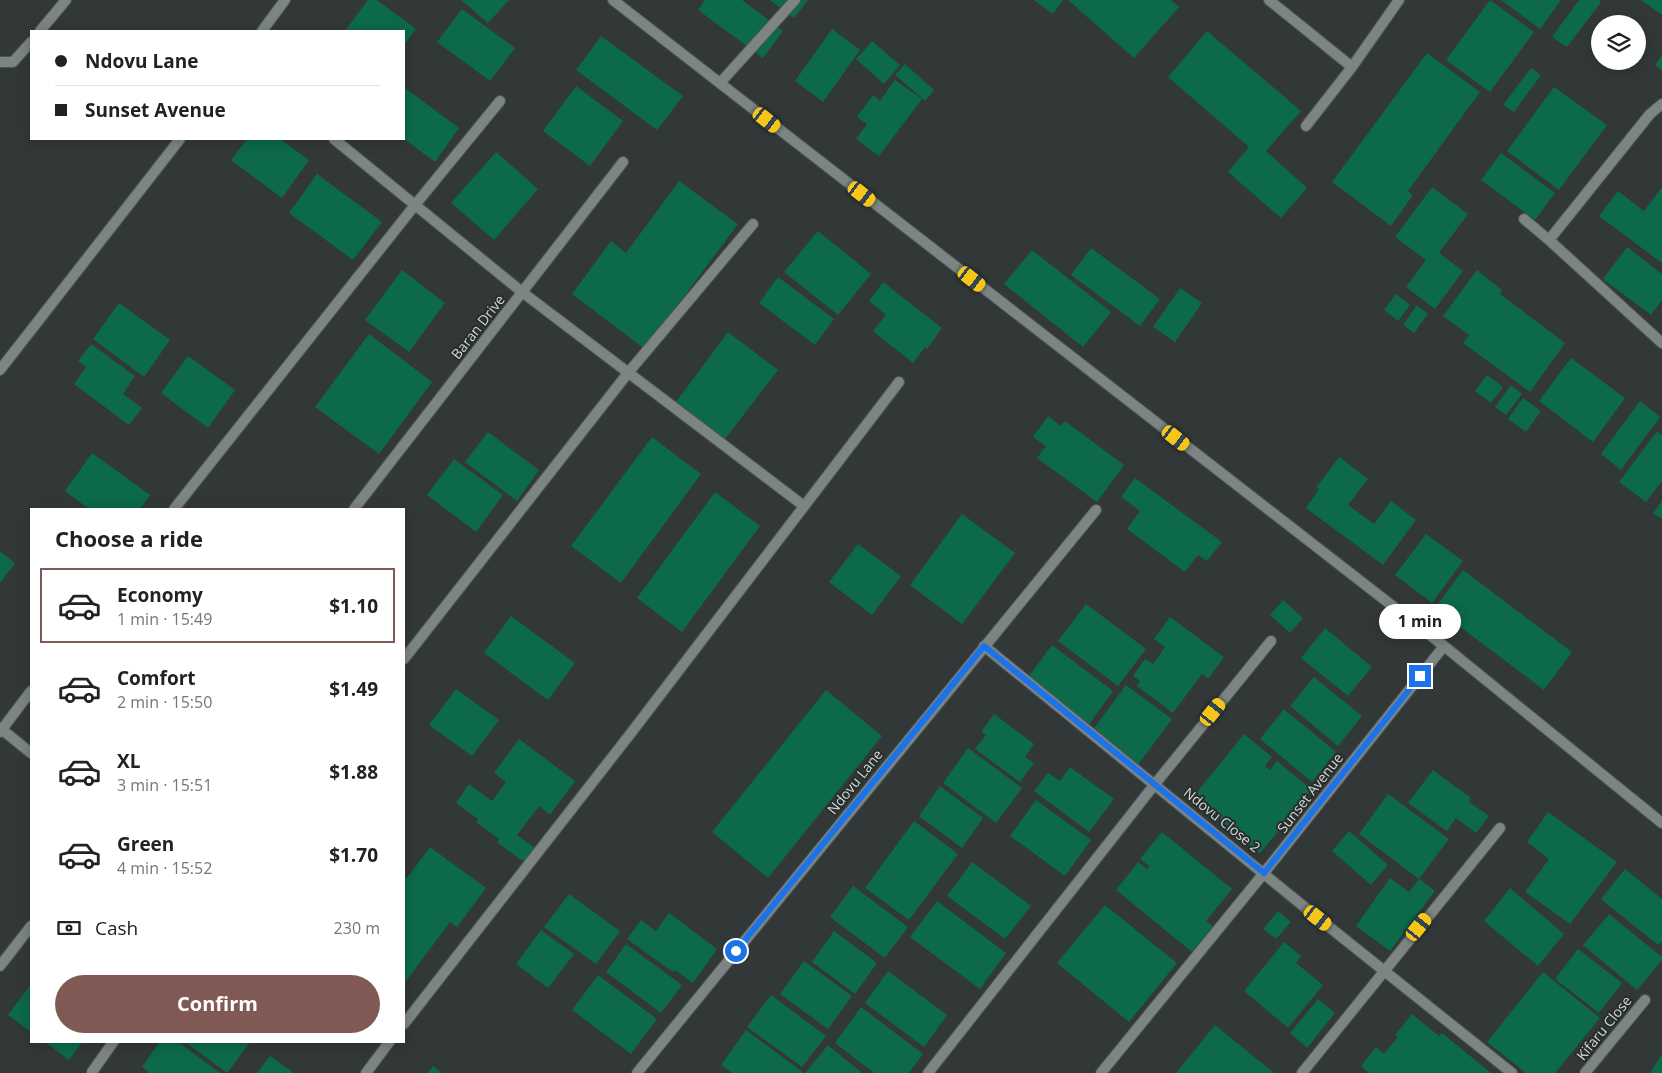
<!DOCTYPE html>
<html lang="en">
<head>
<meta charset="utf-8">
<style>
  :root { --surface:#fff; --page:#f6f6f6; --text:#222; --muted:#767676; --line:#e0e0e0; --accent:#815954 }
  body { margin:0; font-family:"Open Sans",sans-serif; background:var(--page); color:var(--text); height:100vh; display:flex; flex-direction:column; font-size:19px; white-space:nowrap }
  * { box-sizing:border-box; margin:0 }
  p { font-size:16px; color:var(--muted) }
  .icon { flex:none; width:28px; height:28px; fill:none; stroke:currentColor; stroke-width:2; stroke-linecap:round; stroke-linejoin:round }
  .map { position:relative; flex:1; overflow:hidden }
  .sheet { position:absolute; left:30px; top:508px; width:375px; height:535px; display:flex; flex-direction:column; background:var(--surface); border-radius:0px; box-shadow:0 2px 12px #0003 }
  .sheet>* { flex:none }
  .guide { position:absolute; left:30px; top:30px; width:375px; height:110px; border-radius:0px; box-shadow:0 2px 12px #0003; display:grid; align-content:center; height:110px; padding:0 25px; background:var(--surface) }
  .controls { position:absolute; left:1591px; top:15px; display:grid; gap:10px }
  .controls a { display:grid; place-items:center; width:55px; height:55px; border-radius:50%; background:var(--surface); box-shadow:0 2px 12px #0003; font-size:25px }
  .end { position:absolute; width:22px; height:22px; margin:-11px; border:6px solid #1a73e8; background:#fff; box-shadow:0 0 0 2px #fff }
  .from { border-radius:50% }
  .bubble { position:absolute; height:35px; border-radius:18px; background:var(--surface); box-shadow:0 2px 12px #0003; font-size:16px; font-weight:700; line-height:35px; text-align:center }
  .car { position:absolute; width:15px; height:30px; margin:-15px -8px; border-radius:6px; box-shadow:0 0 4px 1px #0007; background:linear-gradient(#f5c518 24%,#345 0 40%,#f5c518 0 76%,#345 0 86%,#f5c518 0) }
  .guide b { display:flex; align-items:center; gap:18px; height:48px; font-size:19px }
  .guide b+b { border-top:1px solid var(--line) }
  .guide i { width:12px; height:12px; background:var(--text) }
  ul { padding:0; list-style:none }
  li { display:flex; align-items:center; gap:15px; height:75px; margin:0 10px 8px; padding:0 15px; border:2px solid transparent; border-radius:0px }
  li div { flex:1 }
  li b { display:block; font-size:19px }
  li em { font-style:normal; font-weight:700 }
  li.current { border-color:var(--accent) }
  li>.icon { width:45px; height:45px; stroke-width:1.5 }
  h2 { padding:0 25px; font-size:22px; line-height:60px }
  .pay { display:flex; align-items:center; gap:12px; height:55px; padding:0 25px; font-size:19px }
  .pay p { margin-inline-start:auto }
  .action { display:flex; gap:10px; margin-top:auto; padding:10px 25px }
  .action a { flex:1; height:58px; border-radius:30px; background:var(--accent); color:#fff; font-size:20px; font-weight:700; line-height:58px; text-align:center }
  .map>svg:first-child { display:block }
</style>
</head>
<body>
<div class="map">
<svg width="1662" height="1073" viewBox="0 0 1662 1073">
  <rect width="100%" height="100%" fill="#323838"/>
  <!-- building -->
  <path fill="#0c6949" d="M368 0H377L416 29 404 45V31H345Z
    M461 0H509L488 23Z
    M705 0H742L783 31 763 58 698 10Z
    M770 0H808L794 18Z
    M1034 0H1063L1053 14Z
    M1068 0H1171L1179 7 1134 58Z
    M1490 0 1534 32 1490 92 1446 60Z
    M1501 0H1561L1540 29Z
    M1579 0H1599L1601 2 1567 47 1552 37Z
    M1641 0H1662V15Z
    M462 9 515 48 490 81 437 42Z
    M832 29 860 50 823 102 795 81Z
    M1207 31 1301 111 1266 151 1307 188 1281 218 1228 172 1249 147 1168 77Z
    M601 36 683 96 657 130 576 70Z
    M872 41 900 65 884 84 856 59Z
    M1427 53 1480 92 1408 191 1413 195 1391 226 1332 182Z
    M1662 55V71L1655 65Z
    M905 64 934 90 925 101 895 75Z
    M1531 68 1541 75 1514 112 1503 105Z
    M895 80 922 99 879 156 856 139 867 124 857 117 873 95 880 101Z
    M576 86 623 121 590 166 543 131Z
    M1554 87 1607 125 1559 190 1507 151Z
    M405 88 459 128 435 162 404 139Z
    M247 139H280L309 160 282 198 231 160Z
    M496 152 538 189 494 240 451 203Z
    M1501 153 1555 193 1535 220 1481 180Z
    M317 174 382 222 353 260 289 213Z
    M679 181 738 224 645 349 572 294 611 241 626 253Z
    M1432 187 1468 214 1439 253 1463 271 1435 309 1406 287 1426 260 1395 237Z
    M1662 187V263L1599 216 1618 191 1644 211Z
    M818 231 871 274 838 315 784 272Z
    M1627 247 1662 274V300L1651 315 1603 279Z
    M1091 248 1160 299 1140 326 1071 275Z
    M1032 250 1111 312 1083 347 1004 284Z
    M402 270 445 303 409 352 365 320Z
    M1477 270 1502 290 1500 294 1565 343 1530 392 1463 343 1469 335 1443 316Z
    M778 277 834 319 815 345 759 303Z
    M883 282 942 328 927 349 925 347 913 363 873 331 886 315 869 301Z
    M1180 288 1202 303 1175 342 1153 327Z
    M1396 294 1410 305 1398 321 1384 310Z
    M119 303 170 340 144 377 93 339Z
    M1417 305 1428 314 1414 333 1403 325Z
    M728 332 778 370 725 439 676 402Z
    M369 334 432 382 379 454 315 407Z
    M91 344 135 376 123 394 142 408 129 425 74 384 86 367 78 361Z
    M188 356 235 390 208 428 161 393Z
    M1571 358 1625 398 1593 442 1539 401Z
    M1487 375 1503 387 1491 403 1475 391Z
    M1511 385 1522 394 1506 415 1495 407Z
    M1523 398 1541 411 1526 432 1508 419Z
    M1640 401 1660 417 1621 470 1601 454Z
    M1048 416 1061 426 1065 421 1124 465 1097 502 1037 458 1046 446 1033 437Z
    M1657 431 1662 435V481L1646 502 1619 482Z
    M488 432 539 470 517 501 465 462Z
    M652 437 701 474 621 583 571 546Z
    M92 453 150 495 140 509H89L65 491Z
    M1339 457 1368 479 1348 505 1374 524 1391 501 1416 520 1383 565 1306 508 1319 489 1316 488Z
    M454 459 503 495 476 532 427 495Z
    M1135 478 1222 542 1207 561 1198 555 1185 572 1127 529 1140 511 1121 497Z
    M715 492 760 526 682 632 637 598Z
    M1662 501V519L1653 513Z
    M962 514 1015 553 962 624 910 585Z
    M1426 534 1463 561 1432 603 1395 575Z
    M858 544 901 576 872 615 829 582Z
    M0 551 15 563 0 583Z
    M1463 570 1572 652 1544 690 1435 608Z
    M1283 600 1303 618 1290 633 1270 615Z
    M1086 604 1146 649 1118 686 1058 641Z
    M511 616 575 663 548 700 484 653Z
    M1170 617 1224 657 1208 679 1202 674 1173 713 1137 686 1140 681 1133 676 1145 659 1153 664 1165 647 1154 639Z
    M1325 628 1372 667 1348 696 1301 658Z
    M1052 645 1113 691 1088 726 1026 680Z
    M1314 677 1362 716 1338 746 1290 706Z
    M1126 685 1172 719 1138 765 1092 731Z
    M456 689 499 720 472 756 429 725Z
    M826 690 882 736 768 878 712 832Z
    M1284 709 1336 752 1312 782 1260 739Z
    M994 714 1034 744 1025 757 1034 763 1020 782 975 749 986 735 981 732Z
    M1244 734 1272 757 1265 766 1270 770 1277 761 1312 790 1260 853 1193 797Z
    M519 739 575 781 550 815 539 806 517 835 535 848 524 862 497 842 499 839 476 822 478 819 456 803 469 784 492 801 506 782 494 773Z
    M968 748 1022 788 996 823 943 783Z
    M1070 767 1114 799 1089 832 1034 791 1048 773 1060 781Z
    M1433 770 1471 798 1469 802 1489 816 1476 833 1456 818 1447 831 1408 803Z
    M940 786 983 818 962 848 919 816Z
    M1388 794 1449 839 1419 879 1359 834Z
    M1036 800 1091 840 1065 876 1010 836Z
    M1548 812 1617 862 1570 924 1525 892 1549 859 1527 842Z
    M914 821 958 854 909 920 865 888Z
    M1349 831 1388 865 1371 885 1332 851Z
    M1162 832 1232 889 1206 921 1213 926 1192 952 1116 890 1138 862 1147 869 1149 866 1140 859Z
    M430 847 486 888 457 927 450 922 404 984V876L407 878Z
    M972 862 1031 906 1005 939 947 896Z
    M1625 869 1662 899V941L1658 945 1601 899Z
    M1390 878 1409 892 1419 879 1435 891 1390 951 1356 926Z
    M853 886 908 927 885 958 830 917Z
    M1510 888 1564 934 1538 966 1484 921Z
    M569 894 620 931 596 964 544 927Z
    M937 901 1006 953 980 989 910 937Z
    M1105 905 1177 963 1129 1022 1057 963Z
    M1278 911 1291 922 1276 939 1263 929Z
    M669 913 717 949 693 983 675 970 673 972 627 939 641 920 656 931Z
    M1609 914 1662 957V960L1637 990 1583 945Z
    M541 930 574 954 548 988 516 964Z
    M834 931 877 963 855 994 812 962Z
    M1284 942 1301 956 1296 963 1323 985 1288 1028 1244 991Z
    M626 944 682 985 661 1013 606 972Z
    M1578 949 1622 983 1599 1013 1555 979Z
    M804 961 852 996 828 1029 780 994Z
    M888 971 947 1015 924 1047 865 1003Z
    M1543 972 1600 1018 1555 1073H1526L1487 1042Z
    M598 975 657 1019 631 1054 572 1010Z
    M31 984V1032L8 1015Z
    M771 995 826 1036 802 1067 747 1027Z
    M1318 999 1335 1013 1307 1048 1290 1033Z
    M861 1007 923 1054 909 1073H874L835 1043Z
    M1412 1014 1439 1036 1442 1033 1491 1073H1369L1361 1066 1376 1047 1384 1054 1398 1037 1395 1035Z
    M1215 1025 1274 1073H1176Z
    M746 1030 804 1073H732L721 1065Z
    M44 1041H83L69 1060Z
    M160 1041H177L220 1073H150L142 1067Z
    M184 1041H251L227 1073Z
    M828 1045 862 1073H805Z
    M1662 1054V1073H1650Z
    M270 1056 294 1073H257Z
    M433 1066 442 1073H428Z"/>
  <g fill="none" stroke-linecap="round" stroke-linejoin="round">
    <defs>
      <path id="service" d="M720 83 795 0"/>
      <path id="minor" d="M613 0 1444 646 1662 823
        M1269 0 1352 67
        M40 31 66 0
        M262 31 285 0
        M0 62H13L31 42
        M1306 126 1352 67 1399 0
        M334 139 522 292 804 506
        M1524 219 1549 240 1662 343
        M1549 240 1650 114 1662 104
        M0 370 180 139
        M174 509 415 205 500 101
        M354 509 623 162
        M984 646 1318 918 1512 1073
        M404 659 628 373 753 224
        M0 728 31 753
        M0 732 31 691
        M0 966 31 926
        M404 1024 631 733 899 382
        M92 1072 114 1041
        M366 1073 390 1041
        M637 1073 1096 510
        M928 1073 1155 784 1271 641
        M1101 1073 1264 873 1444 646
        M1302 1073 1500 828
        M1585 1073 1645 1000"/>
    </defs>
    <!-- service casing -->
    <use href="#service" stroke="#4d5454" stroke-width="12"/>
    <!-- minor casing -->
    <use href="#minor" stroke="#4d5454" stroke-width="12"/>
    <!-- service -->
    <use href="#service" stroke="#7c8484" stroke-width="10"/>
    <!-- minor -->
    <use href="#minor" stroke="#7c8484" stroke-width="10"/>
  </g>
  <g fill="none" stroke-linecap="round" stroke-linejoin="round">
    <!-- route -->
    <path stroke="#1a73e8" stroke-width="6" d="M736 951 984 646 1264 873 1420 676"/>
  </g>
  <g text-anchor="middle" stroke-width="4" stroke-linejoin="round" paint-order="stroke">
    <!-- street labels -->
    <g font-size="14" fill="#d4d8d8" stroke="#282e2e">
      <text transform="translate(478 327) rotate(-52)" y="5">Baran Drive</text>
      <text transform="translate(855 782) rotate(-51)" y="5">Ndovu Lane</text>
      <text transform="translate(1310 793) rotate(-52)" y="5">Sunset Avenue</text>
      <text transform="translate(1222 820) rotate(39)" y="5">Ndovu Close 2</text>
      <text transform="translate(1604 1028) rotate(-51)" y="5">Kifaru Close</text>
    </g>
  </g>
</svg>
<div class="controls">
<a><svg class="icon" aria-label="layers" viewBox="0 0 24 24"><path d="M12 4l9 5-9 5-9-5zM3 14l9 5 9-5"/></svg></a>
</div>
<i class="end from" style="left:736px;top:951px"></i>
<i class="end" style="left:1420px;top:676px"></i>
<div class="bubble" style="left:1379px;top:604px;width:82px">1 min</div>
<i class="car" style="left:767px;top:120px;rotate:128deg"></i>
<i class="car" style="left:862px;top:194px;rotate:128deg"></i>
<i class="car" style="left:972px;top:279px;rotate:128deg"></i>
<i class="car" style="left:1176px;top:438px;rotate:128deg"></i>
<i class="car" style="left:1213px;top:712px;rotate:39deg"></i>
<i class="car" style="left:1318px;top:918px;rotate:128deg"></i>
<i class="car" style="left:1419px;top:927px;rotate:39deg"></i>
<div class="guide">
<b><i class="from"></i>Ndovu Lane</b>
<b><i></i>Sunset Avenue</b>
</div>
<section class="sheet">
<h2>Choose a ride</h2>
<ul>
<li class="current"><svg class="icon" aria-label="car" viewBox="0 0 24 24"><path d="M5 17H2v-5l4-1 3-4h7l3 4 3 1v5h-3M9 17h6M6 11h13"/><circle cx="7" cy="17" r="2"/><circle cx="17" cy="17" r="2"/></svg><div><b>Economy</b><p>1 min · 15:49</p></div><em>$1.10</em></li>
<li><svg class="icon" aria-label="car" viewBox="0 0 24 24"><path d="M5 17H2v-5l4-1 3-4h7l3 4 3 1v5h-3M9 17h6M6 11h13"/><circle cx="7" cy="17" r="2"/><circle cx="17" cy="17" r="2"/></svg><div><b>Comfort</b><p>2 min · 15:50</p></div><em>$1.49</em></li>
<li><svg class="icon" aria-label="car" viewBox="0 0 24 24"><path d="M5 17H2v-5l4-1 3-4h7l3 4 3 1v5h-3M9 17h6M6 11h13"/><circle cx="7" cy="17" r="2"/><circle cx="17" cy="17" r="2"/></svg><div><b>XL</b><p>3 min · 15:51</p></div><em>$1.88</em></li>
<li><svg class="icon" aria-label="car" viewBox="0 0 24 24"><path d="M5 17H2v-5l4-1 3-4h7l3 4 3 1v5h-3M9 17h6M6 11h13"/><circle cx="7" cy="17" r="2"/><circle cx="17" cy="17" r="2"/></svg><div><b>Green</b><p>4 min · 15:52</p></div><em>$1.70</em></li>
</ul>
<div class="pay"><svg class="icon" aria-label="cash" viewBox="0 0 24 24"><path d="M3 7h18v10H3z"/><circle cx="12" cy="12" r="2"/></svg>Cash<p>230 m</p></div>
<div class="action"><a>Confirm</a></div>
</section>
</div>
</body>
</html>
